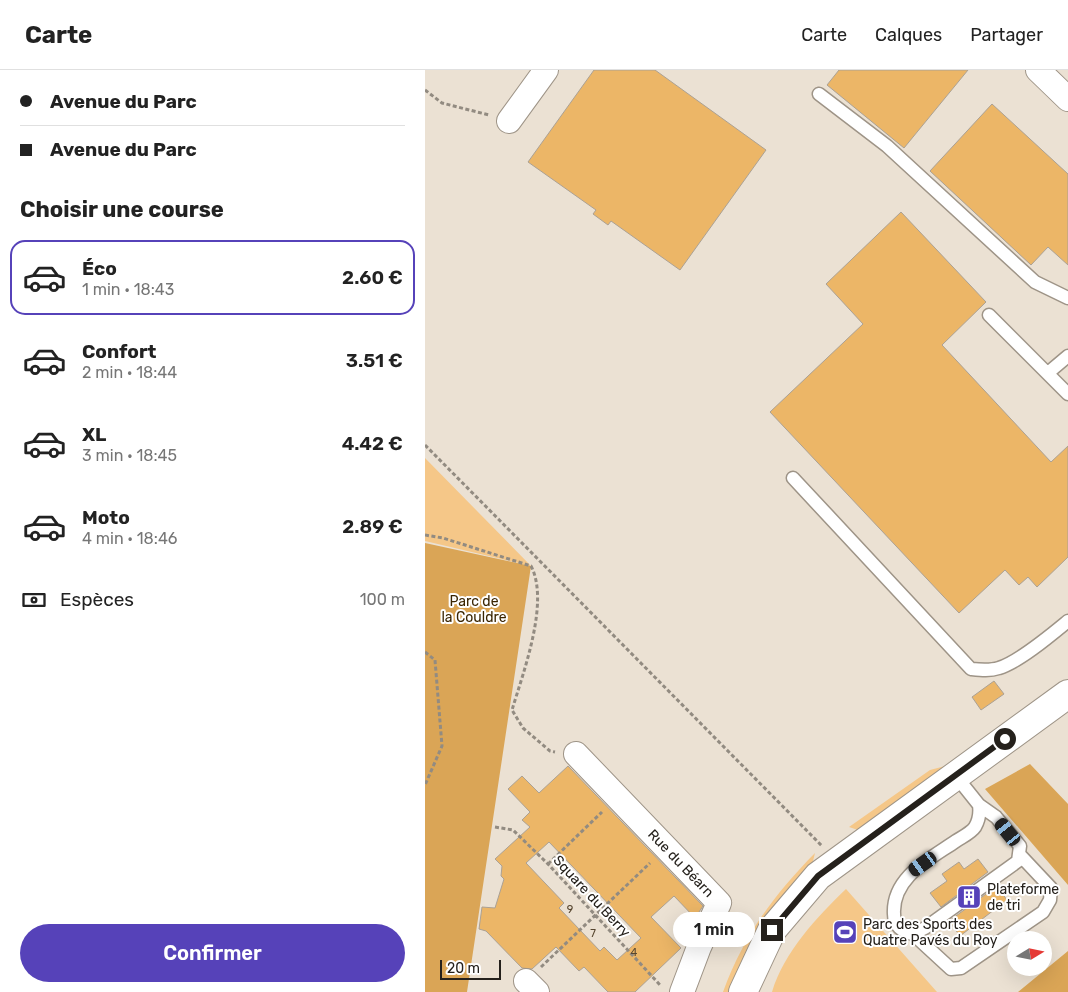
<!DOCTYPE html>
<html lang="fr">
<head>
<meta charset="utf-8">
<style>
  :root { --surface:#fff; --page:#f2f2f2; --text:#222; --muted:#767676; --line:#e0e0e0; --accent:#5642b9 }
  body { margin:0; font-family:Rubik,sans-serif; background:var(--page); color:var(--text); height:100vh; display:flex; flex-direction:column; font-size:19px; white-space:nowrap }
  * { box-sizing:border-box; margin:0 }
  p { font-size:16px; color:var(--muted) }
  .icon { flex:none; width:28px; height:28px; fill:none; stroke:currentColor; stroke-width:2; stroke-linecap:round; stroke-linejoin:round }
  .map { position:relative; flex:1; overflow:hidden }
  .panel { display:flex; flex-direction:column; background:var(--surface); width:425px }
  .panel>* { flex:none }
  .hud { display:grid; align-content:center; height:110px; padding:0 20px; background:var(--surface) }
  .needle { width:32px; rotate:80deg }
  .fabs { position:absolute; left:582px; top:861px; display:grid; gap:10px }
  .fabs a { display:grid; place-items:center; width:45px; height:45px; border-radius:50%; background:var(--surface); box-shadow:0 5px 20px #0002; font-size:25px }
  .scale { position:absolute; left:15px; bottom:12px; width:61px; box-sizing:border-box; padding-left:5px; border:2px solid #25211c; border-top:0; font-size:14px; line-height:18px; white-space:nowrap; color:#25211c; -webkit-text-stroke:4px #fff; paint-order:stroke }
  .end { position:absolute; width:22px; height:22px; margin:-11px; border:6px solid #25211c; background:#fff; box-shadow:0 0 0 2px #fff }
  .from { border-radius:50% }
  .bubble { position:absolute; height:35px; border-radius:18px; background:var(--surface); box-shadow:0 5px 20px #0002; font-size:16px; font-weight:600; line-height:35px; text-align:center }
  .car { position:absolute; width:15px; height:30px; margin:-15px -8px; border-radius:6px; box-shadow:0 0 4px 1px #0007; background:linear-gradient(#222 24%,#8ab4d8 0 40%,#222 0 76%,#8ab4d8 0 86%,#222 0) }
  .hud b { display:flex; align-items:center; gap:18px; height:48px; font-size:19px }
  .hud b+b { border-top:1px solid var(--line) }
  .hud i { width:12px; height:12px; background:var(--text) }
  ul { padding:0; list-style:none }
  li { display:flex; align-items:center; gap:15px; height:75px; margin:0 10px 8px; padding:0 10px; border:2px solid transparent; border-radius:15px }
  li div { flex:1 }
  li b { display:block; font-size:19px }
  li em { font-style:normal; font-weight:600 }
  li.current { border-color:var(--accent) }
  li>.icon { width:45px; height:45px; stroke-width:1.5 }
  h2 { padding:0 20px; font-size:22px; line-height:60px }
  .pay { display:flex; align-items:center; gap:12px; height:55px; padding:0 20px; font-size:19px }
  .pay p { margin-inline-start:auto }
  .button { display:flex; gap:10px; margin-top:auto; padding:10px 20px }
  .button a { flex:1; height:58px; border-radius:30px; background:var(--accent); color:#fff; font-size:20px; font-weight:600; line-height:58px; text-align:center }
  header { display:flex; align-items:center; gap:30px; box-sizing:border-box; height:70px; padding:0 25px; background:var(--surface); border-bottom:1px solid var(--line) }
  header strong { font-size:24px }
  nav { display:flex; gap:28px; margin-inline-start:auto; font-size:18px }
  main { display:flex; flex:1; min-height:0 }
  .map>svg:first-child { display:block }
</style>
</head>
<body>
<header>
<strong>Carte</strong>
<nav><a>Carte</a><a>Calques</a><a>Partager</a></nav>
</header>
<main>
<section class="panel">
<div class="hud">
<b><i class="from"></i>Avenue du Parc</b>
<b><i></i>Avenue du Parc</b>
</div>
<h2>Choisir une course</h2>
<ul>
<li class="current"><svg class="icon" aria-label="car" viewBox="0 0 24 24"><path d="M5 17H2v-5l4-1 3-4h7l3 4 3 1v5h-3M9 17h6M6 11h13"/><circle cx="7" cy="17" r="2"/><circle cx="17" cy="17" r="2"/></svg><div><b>Éco</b><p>1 min · 18:43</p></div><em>2.60 €</em></li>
<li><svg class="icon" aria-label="car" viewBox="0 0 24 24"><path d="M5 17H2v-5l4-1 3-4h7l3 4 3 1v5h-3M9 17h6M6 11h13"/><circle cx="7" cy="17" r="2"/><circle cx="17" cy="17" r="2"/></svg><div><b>Confort</b><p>2 min · 18:44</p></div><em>3.51 €</em></li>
<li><svg class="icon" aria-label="car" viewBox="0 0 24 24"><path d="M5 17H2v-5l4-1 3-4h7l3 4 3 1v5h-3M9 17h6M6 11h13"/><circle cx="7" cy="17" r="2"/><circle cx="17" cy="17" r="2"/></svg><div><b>XL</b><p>3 min · 18:45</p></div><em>4.42 €</em></li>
<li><svg class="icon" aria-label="car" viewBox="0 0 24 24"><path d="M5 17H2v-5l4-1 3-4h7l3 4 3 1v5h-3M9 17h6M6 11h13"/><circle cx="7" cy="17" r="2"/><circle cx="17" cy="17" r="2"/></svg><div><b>Moto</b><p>4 min · 18:46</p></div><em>2.89 €</em></li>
</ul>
<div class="pay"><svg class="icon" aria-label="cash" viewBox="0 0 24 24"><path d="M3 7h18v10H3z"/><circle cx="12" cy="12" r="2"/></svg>Espèces<p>100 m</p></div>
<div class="button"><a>Confirmer</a></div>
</section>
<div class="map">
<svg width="643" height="922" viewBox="0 0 643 922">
  <rect width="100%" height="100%" fill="#ebe1d3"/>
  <!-- green -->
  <path fill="#f5c788" d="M0 388 106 496 0 471Z
    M524 695 433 760 424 757 505 700Z
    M390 783 387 795 307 922H298C319 865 348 826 390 783Z
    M421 819 512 922H347C359 882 392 847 421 819Z"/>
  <!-- forest -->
  <path fill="#daa556" d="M0 473 106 496 42 922H0Z
    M605 694 643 734V815L560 719Z
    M643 881V922H593Z"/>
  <!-- building -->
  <path fill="#ecb667" stroke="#aba194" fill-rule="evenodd" d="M169 0H230L341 80 255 200 186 151 183 155 168 144 171 140 103 92Z
    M414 0H543L479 78 402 15Z
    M567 34 643 104V195L623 177 606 195 505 101Z
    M476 142 561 232 517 275 626 392 643 376V487L612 517 603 507 594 515 580 500 534 543 345 342 438 254 401 214Z
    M569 611 579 624 556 640 547 627Z
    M143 696 278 836 270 848 249 826 226 847 256 878 210 922H183L159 897 154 901 131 877 107 899 97 898 61 861 54 859 57 837 70 838 79 809 76 806 77 796 70 789 105 757 97 750 105 742 83 719 97 706 114 723ZM124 772 216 868 192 890 179 877 175 881 134 838 139 833 101 793Z
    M553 789 563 802 516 837 505 823 522 811 517 804 534 792 539 799Z
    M572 816 582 830 535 866 524 851Z"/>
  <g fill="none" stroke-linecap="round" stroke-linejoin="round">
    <defs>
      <path id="lane" d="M394 24 462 76 610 212 643 228
        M564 245 643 324
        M624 302 643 286
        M368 408 546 599C556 600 565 601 574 598 594 592 626 565 643 551
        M530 705 554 735
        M554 735 571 747 595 776 593 791 500 858 488 864C477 862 469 856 469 844 467 807 505 789 531 771 537 767 546 763 550 757 554 750 555 742 554 735Z
        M488 864 526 899 536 898 618 842 625 830 626 818 595 785"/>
      <path id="street" d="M613 0 643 29
        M84 51 121 0
        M151 684 294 833 274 877 257 922
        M101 911 112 922"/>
      <path id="secondary" d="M318 922 347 860 393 806 643 624"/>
    </defs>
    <!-- lane casing -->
    <use href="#lane" stroke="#9e9487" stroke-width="15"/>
    <!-- street casing -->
    <use href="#street" stroke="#9e9487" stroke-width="26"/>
    <!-- secondary casing -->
    <use href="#secondary" stroke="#9e9487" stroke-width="30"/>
    <!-- path -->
    <path stroke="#928b81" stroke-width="3" stroke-dasharray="4 2.5" stroke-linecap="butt" d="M0 20 17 33 64 45
      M0 375 397 776
      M0 465 18 468 106 496C125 532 98 603 87 640L98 658 125 681 130 682
      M0 582 10 590 17 676 0 715
      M70 757 88 760 123 794 236 916
      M123 794 177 742
      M116 897 225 793"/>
    <!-- lane -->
    <use href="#lane" stroke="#fff" stroke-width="12"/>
    <!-- street -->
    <use href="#street" stroke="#fff" stroke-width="24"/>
    <!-- secondary -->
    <use href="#secondary" stroke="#fff" stroke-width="28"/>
  </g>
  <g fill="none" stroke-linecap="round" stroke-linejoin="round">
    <!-- route -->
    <path stroke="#25211c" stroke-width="6" d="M347 860 393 806 580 669"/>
  </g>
  <!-- icons -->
  <defs>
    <symbol id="building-square" viewBox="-11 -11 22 22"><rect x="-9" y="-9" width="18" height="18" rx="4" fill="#5642b9" stroke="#fff"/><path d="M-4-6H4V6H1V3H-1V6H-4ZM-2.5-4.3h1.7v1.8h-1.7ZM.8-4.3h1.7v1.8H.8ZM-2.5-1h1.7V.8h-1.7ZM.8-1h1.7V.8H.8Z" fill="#fff"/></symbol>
    <symbol id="stadium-square" viewBox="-11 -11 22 22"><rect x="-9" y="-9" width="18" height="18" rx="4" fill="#5642b9" stroke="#fff"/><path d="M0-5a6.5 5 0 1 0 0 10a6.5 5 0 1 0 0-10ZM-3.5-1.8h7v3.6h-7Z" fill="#fff"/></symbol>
  </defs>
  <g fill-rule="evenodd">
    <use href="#building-square" x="530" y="813" width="28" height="28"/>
    <use href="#stadium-square" x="406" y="848" width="28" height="28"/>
  </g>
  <g text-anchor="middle" stroke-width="4" stroke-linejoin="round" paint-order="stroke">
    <!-- number labels -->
    <g font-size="11" fill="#57462f">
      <text x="145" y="843">9</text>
      <text x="168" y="867">7</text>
      <text x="209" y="886">4</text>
    </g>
    <!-- park labels -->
    <g font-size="14" fill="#3a2502" stroke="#fff">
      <text x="49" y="536">Parc de<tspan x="49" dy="16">la Couldre</tspan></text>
    </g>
    <!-- street labels -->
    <g font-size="14" fill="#25211c" stroke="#fff">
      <text transform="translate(256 793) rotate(46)" y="5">Rue du Béarn</text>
      <text transform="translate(167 826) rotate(47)" y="5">Square du Berry</text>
    </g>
    <!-- poi labels -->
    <g font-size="14" fill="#25211c" stroke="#fff" text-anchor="start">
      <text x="562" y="824">Plateforme<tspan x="562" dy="16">de tri</tspan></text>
      <text x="438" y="859">Parc des Sports des<tspan x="438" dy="16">Quatre Pavés du Roy</tspan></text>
    </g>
  </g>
</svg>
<div class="fabs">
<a><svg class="needle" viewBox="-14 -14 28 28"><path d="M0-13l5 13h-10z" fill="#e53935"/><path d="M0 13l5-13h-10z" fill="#767676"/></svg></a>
</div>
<div class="scale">20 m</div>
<i class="end from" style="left:580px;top:669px"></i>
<i class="end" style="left:347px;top:860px"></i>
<div class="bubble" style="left:248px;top:842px;width:82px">1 min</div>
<i class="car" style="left:583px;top:762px;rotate:321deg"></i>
<i class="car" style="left:498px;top:794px;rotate:235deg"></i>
</div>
</main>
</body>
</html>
